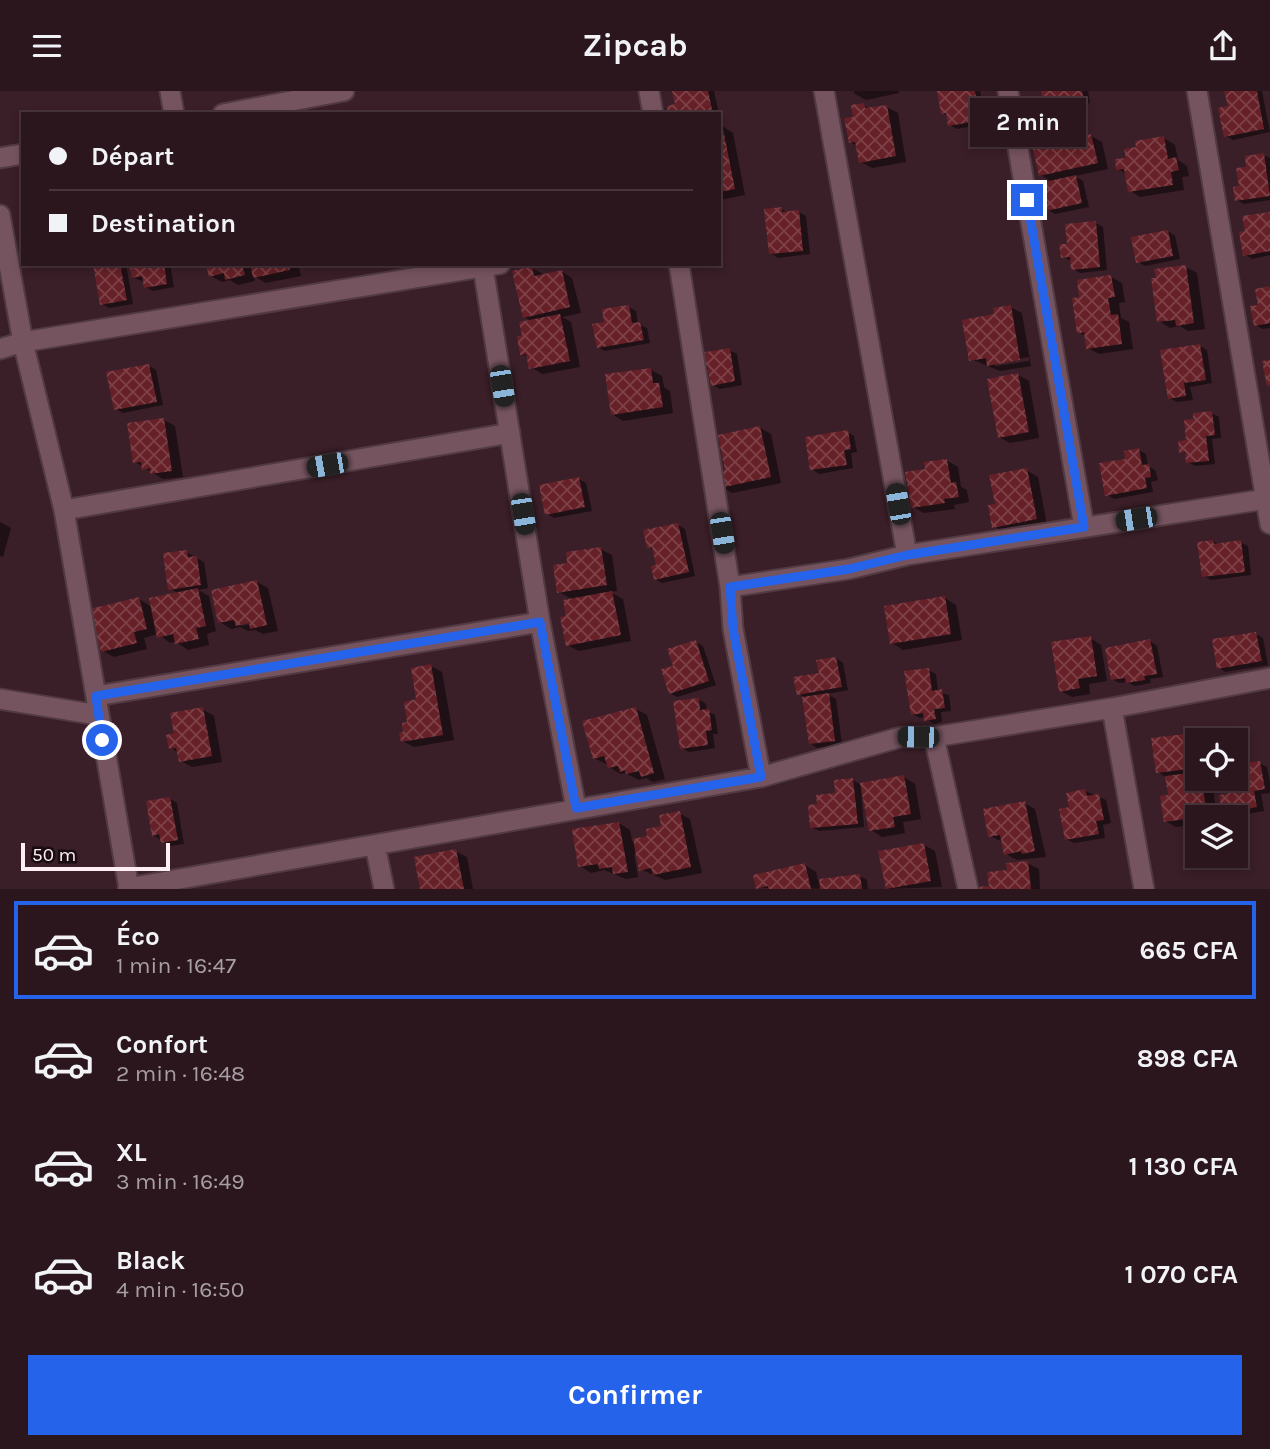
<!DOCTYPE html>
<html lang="fr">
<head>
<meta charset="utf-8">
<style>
  :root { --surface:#2c161e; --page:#38232b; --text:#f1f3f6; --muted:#a69fa4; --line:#48353c; --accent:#2563eb }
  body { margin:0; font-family:Karla,sans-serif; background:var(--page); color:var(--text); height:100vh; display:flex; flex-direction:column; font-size:26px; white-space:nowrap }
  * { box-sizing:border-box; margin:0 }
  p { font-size:23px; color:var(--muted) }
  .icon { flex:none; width:38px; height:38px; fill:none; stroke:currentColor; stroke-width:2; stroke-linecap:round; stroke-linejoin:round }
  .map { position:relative; height:798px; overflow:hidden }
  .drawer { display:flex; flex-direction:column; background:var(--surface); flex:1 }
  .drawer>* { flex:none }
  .banner { position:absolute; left:21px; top:21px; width:700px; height:154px; border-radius:0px; box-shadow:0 4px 10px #0003,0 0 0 2px var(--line); display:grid; align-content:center; height:154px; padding:0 28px; background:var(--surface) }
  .tools { position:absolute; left:1185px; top:637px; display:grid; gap:14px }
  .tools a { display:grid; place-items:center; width:63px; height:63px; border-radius:0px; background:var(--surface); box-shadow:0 4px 10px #0003,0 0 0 2px var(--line); font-size:35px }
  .scale { position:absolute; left:21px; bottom:18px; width:149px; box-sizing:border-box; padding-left:7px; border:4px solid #ffeef3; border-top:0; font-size:19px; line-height:24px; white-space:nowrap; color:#ffeef3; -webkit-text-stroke:5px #190c11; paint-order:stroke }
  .end { position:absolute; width:32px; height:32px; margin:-16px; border:9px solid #2563eb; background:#fff; box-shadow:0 0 0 4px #fff }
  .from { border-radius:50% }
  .bubble { position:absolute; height:49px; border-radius:0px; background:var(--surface); box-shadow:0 4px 10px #0003,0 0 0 2px var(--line); font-size:23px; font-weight:700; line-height:49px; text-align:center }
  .car { position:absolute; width:21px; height:42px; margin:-21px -10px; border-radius:9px; box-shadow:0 0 5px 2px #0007; background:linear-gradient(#222 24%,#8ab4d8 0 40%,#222 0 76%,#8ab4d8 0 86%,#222 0) }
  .banner b { display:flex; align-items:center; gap:24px; height:66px; font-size:26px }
  .banner b+b { border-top:2px solid var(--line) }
  .banner i { width:18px; height:18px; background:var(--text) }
  ul { padding:12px 0 0; list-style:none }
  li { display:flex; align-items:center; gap:21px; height:98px; margin:0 14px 10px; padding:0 14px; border:4px solid transparent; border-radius:0px }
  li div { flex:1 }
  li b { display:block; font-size:26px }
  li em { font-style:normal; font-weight:700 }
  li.selected { border-color:var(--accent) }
  li>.icon { width:63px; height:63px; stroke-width:1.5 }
  .action { display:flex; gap:14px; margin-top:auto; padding:14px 28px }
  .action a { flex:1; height:80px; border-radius:0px; background:var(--accent); color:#fff; font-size:28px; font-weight:700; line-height:80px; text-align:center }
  header { display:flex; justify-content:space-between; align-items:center; height:91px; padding:0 28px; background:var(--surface); font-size:32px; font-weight:700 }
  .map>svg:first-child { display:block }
</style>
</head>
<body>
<header><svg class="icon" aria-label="menu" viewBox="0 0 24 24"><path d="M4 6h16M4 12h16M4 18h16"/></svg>Zipcab<svg class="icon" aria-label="share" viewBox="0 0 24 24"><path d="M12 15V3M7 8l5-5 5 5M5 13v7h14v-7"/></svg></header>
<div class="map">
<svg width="1270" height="798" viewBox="0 0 1270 798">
  <defs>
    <pattern id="building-cross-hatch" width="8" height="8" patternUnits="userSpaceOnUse" patternTransform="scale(1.75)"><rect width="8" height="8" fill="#662027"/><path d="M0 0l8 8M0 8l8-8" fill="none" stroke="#7d4147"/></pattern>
  </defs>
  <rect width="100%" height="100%" fill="#3a1e28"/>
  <!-- shadow -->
  <path fill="#0007" fill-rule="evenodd" d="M674 0H714L719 23H670L677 14Z
    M854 0H899V2L866 9 855 3Z
    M939 0H980L983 15 975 16 979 34 957 38 950 34 948 25 942 22Z
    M1043 0H1088L1090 12 1053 19 1045 15Z
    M1226 0H1262L1270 41 1233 49 1226 45 1230 16Z
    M863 14 871 18 887 16 898 22 906 71 872 77 861 71 858 56 850 51 855 28Z
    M722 35 733 42 745 104 719 109V36Z
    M1076 41 1085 46 1091 45 1102 51 1108 78 1075 85 1083 90 1089 116 1055 123 1048 119 1052 91 1041 84Z
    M1164 47 1175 54 1178 69 1187 75 1189 85 1182 86 1184 99 1140 106 1129 99 1127 83 1118 78 1128 68Z
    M1264 64 1270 67V109L1244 113 1236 109 1248 78Z
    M781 118 789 122 799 121 806 125 810 163 778 167 771 162Z
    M1270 122V164L1252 168 1245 163Z
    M1096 132 1103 136 1107 179 1080 182 1073 178 1072 170 1062 166 1069 154Z
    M1168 140 1175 145 1180 168 1145 175 1137 170Z
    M95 173H126L133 213 109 217 102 213Z
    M131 173H170L174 196 153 200 145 196 144 189 141 190 133 186Z
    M208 173H298L301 185 266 192 254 185 255 190 238 194 230 189 222 191 211 185Z
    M1186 176 1197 182 1205 238 1188 240 1180 235 1170 237 1159 230Z
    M532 177 543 183 561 180 572 187 581 222 562 226 571 231 580 276 542 283 531 276 529 267 522 263 524 246 532 230 524 226Z
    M1111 186 1122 192 1125 211 1119 212 1121 227 1129 231 1133 258 1099 263 1088 257 1086 246 1079 241 1081 207Z
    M1270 196V237L1263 238 1255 234Z
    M629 216 636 220 638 233 647 237 650 252 605 260 598 256 606 232Z
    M1010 216 1022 222 1031 275 1000 280 971 268 996 225ZM1029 266V270L996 275 993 272Z
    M1200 255 1207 259 1212 292 1190 296 1193 309 1177 311 1169 307Z
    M729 259 737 263 742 294 720 298 713 294 710 279 702 275Z
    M148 274 156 279 163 314 123 322 116 318Z
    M651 279 662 285 664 296 670 300 673 322 623 330 612 323Z
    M1018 284 1029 290 1039 347 1010 352 999 346Z
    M1211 322 1219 326 1221 347 1212 348 1215 373 1195 375 1188 371 1187 364 1181 360Z
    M164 329 175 335 183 386 163 388 135 371Z
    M760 337 771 343 781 392 732 402 721 396 727 381Z
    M847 341 854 345 857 361 851 362 853 377 819 383 812 378Z
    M1139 359 1146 363 1148 375 1155 379 1158 389 1151 391 1153 401 1114 408 1106 403 1127 369Z
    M946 369 958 376 961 396 967 399 969 411 954 414 955 418 924 422 913 416 927 379Z
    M1026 379 1038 386 1047 434 1005 442 993 435 997 415Z
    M579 388 586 392 592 420 554 427 547 423Z
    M0 431 11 437 3 466 0 465Z
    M678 434 685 438 695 485 662 492 655 488 659 476 655 459 648 456Z
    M1213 450 1219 454 1240 451 1248 455 1251 484 1211 489 1204 485Z
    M600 458 612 464 617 500 610 501 623 508 631 550 579 560 567 554 568 526 574 509 559 501 569 473Z
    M186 461 204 471 208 497 198 499 209 505 216 540 207 543 209 554 188 559 176 551 170 552 158 543 144 547 147 558 114 566 103 560 139 508 152 516 179 503 170 497Z
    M257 491 268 497 278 540 263 543 255 539 248 540 240 536 231 538 220 531ZM258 531 242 535 239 532Z
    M945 507 956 514 962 549 903 559 892 552Z
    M1256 543 1263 547 1268 574 1225 581 1218 576Z
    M1090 547 1101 554 1107 590 1089 593 1090 603 1072 606 1061 600Z
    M1150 550 1157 555 1163 586 1150 588 1151 592 1135 595 1127 591 1119 592 1112 588Z
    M696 551 703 555 716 594 677 606 670 602 675 576Z
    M836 567 843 572 848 599 827 603 836 608 842 653 817 657 810 652 804 606 799 603Z
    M431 575 442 581 454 649 414 656 402 650Z
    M928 579 936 583 938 601 949 604 951 620 941 621 942 631 933 633 925 626 920 627 912 623Z
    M698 608 706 613 707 620 715 624 718 643H713L715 657 689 661 682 657Z
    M202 618 214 625 222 671 192 676 181 670 179 662 171 657 176 644Z
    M636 618 647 624 665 688 653 691 646 687 639 689 625 682 621 683 609 676 608 672 606 673 594 667Z
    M1201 643 1213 649H1197V688L1212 689 1217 726H1197V733L1176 736 1165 730 1170 706 1167 687 1158 681Z
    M1260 672 1267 676 1270 692V702L1261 703 1264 720 1241 724 1234 718 1223 714 1236 703 1233 688H1236V681L1248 679Z
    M904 686 915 693 921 728 903 731 905 742 882 746 871 739 864 699 861 700 864 736 819 740 812 736 819 715 837 704 853 689 861 694Z
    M1085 700 1106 709 1111 732 1103 734 1105 747 1074 752 1066 748 1071 718Z
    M170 708 177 712 184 753 170 755 153 744Z
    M1024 712 1035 718 1046 766 1017 769 1006 763 1003 751 990 745Z
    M679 722 690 728 702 782 665 789 640 778 637 763H634L638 786 626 788 604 779 591 782 580 775 619 732 630 739 632 750 649 747Z
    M924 754 935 760 942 796 888 798 881 762Z
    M455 760 467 766 473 798H422Z
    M1027 772 1039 778 1040 798H980L991 797 1008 780Z
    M805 774 816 781 818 790 860 785 867 789 868 798 757 797Z"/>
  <!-- building -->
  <path fill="url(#building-cross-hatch)" d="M672 0H708L713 23H668L667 15 675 13Z
    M937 0H975L977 12 969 13 972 31 948 35 946 22 941 23Z
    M1041 0H1082L1084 9 1044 16Z
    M1224 0H1257L1264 38 1224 46 1218 17 1228 15Z
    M864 12 865 17 887 14 896 65 859 72 855 51 849 52 844 27 853 26 851 14Z
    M722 33 735 98 719 101V34Z
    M1076 39 1078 46 1091 43 1098 72 1039 85 1031 49Z
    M1164 45 1168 68 1176 66 1179 79 1171 81 1173 94 1128 101 1124 78 1116 79 1115 68 1126 67 1124 58 1136 56 1135 50Z
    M1264 62 1270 105 1235 110 1233 96 1239 95 1236 77 1246 76 1245 65Z
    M1076 84 1082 112 1046 120 1040 92Z
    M782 116V121L799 119 803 160 769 163 764 118Z
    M1270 121V160L1243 165 1239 141 1245 140 1242 125Z
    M1096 130 1100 176 1071 179 1070 166 1061 167 1059 153H1067L1065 133Z
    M1168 139 1173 165 1136 172 1131 146Z
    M93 173H120L127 209 100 214Z
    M129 173H164L167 193 144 197 142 185 132 187Z
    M206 173H242L245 184 225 189 224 182 209 186Z
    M250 173H289L290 179 253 187Z
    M1186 174 1194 232 1176 235 1175 229 1157 231 1151 187H1156L1154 178Z
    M532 175 534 185 562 179 570 216 523 227 512 180Z
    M1111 184 1115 206 1108 207 1111 224 1118 223 1122 253 1086 258 1084 241 1077 243 1072 207 1079 206 1077 189Z
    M1270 195V232L1254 235 1250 215 1258 214 1255 198Z
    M629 214 632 232 640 231 644 249 597 257 592 233 604 231 602 218Z
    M1011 214 1020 269 987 275 986 267 969 270 962 229 994 223 993 217Z
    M560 223 570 270 529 278 526 263 520 264 517 245 522 244 519 231Z
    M1200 253 1206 289 1184 292 1186 305 1168 308 1160 259Z
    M730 257 735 290 711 295 707 274 701 276 699 262Z
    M1270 269V295H1267L1262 270Z
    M149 273 157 311 114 319 106 281Z
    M651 277 653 292H659L663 316 611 324 605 283Z
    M1018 282 1029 341 998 347 987 288Z
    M1212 320 1215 344 1206 345 1209 370 1186 372 1185 361 1179 362 1178 350 1186 349 1184 329 1193 328V322Z
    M164 327 172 380 150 383V377L142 379 141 371 133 372 127 332Z
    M760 335 771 386 720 397 716 382 725 379 718 344Z
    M848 339 851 358 844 359 847 374 810 379 805 346Z
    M1139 357 1142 374 1149 373 1151 386 1145 387 1147 397 1105 405 1099 372 1125 368 1124 360Z
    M947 368 951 392 956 391 959 406 944 408 945 412 911 417 905 381 925 378 924 371Z
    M1027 377 1037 428 992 437 988 414 995 413 989 384Z
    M579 386 585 416 545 424 539 394Z
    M678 432 689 481 654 489 651 475 656 474 652 456 647 457 643 439Z
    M1213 449 1214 453 1241 449 1245 481 1202 486 1197 451Z
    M601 456 607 494 557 502 553 474 567 472 566 461Z
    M187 459 188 466 197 465 201 494 168 499 163 462Z
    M257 489 267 534 250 538 249 532 236 535 234 529 218 532 211 499Z
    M198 497 206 535 196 537 199 548 175 553 173 543 157 547 149 507Z
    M612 500 621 544 566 555 560 526 566 525 563 509Z
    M945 505 951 543 890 553 884 515Z
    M139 506 147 538 134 541 137 552 101 561 90 518Z
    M1256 541 1262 570 1217 578 1212 548Z
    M1091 545 1097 585 1078 588 1080 597 1059 601 1051 551Z
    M1150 548 1157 583 1144 585 1145 589 1126 592 1125 587 1111 589 1105 557Z
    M696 549 709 590 669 603 661 578 673 575 667 558Z
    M836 566 842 596 797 604 793 586 819 582 816 569Z
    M431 573 443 644 401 651 399 642 403 641 402 632 407 631 404 611 416 608 411 577Z
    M929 577 932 600 942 598 945 617 934 618 936 628 924 630 923 622 911 624 904 580Z
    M829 602 835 650 809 653 802 606Z
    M699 607 700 619 709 618 712 639 706 640 708 654 680 658 673 610Z
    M203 616 212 665 179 671 176 657 169 658 166 644 174 642 170 622Z
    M636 616 654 682 641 686 639 680 626 683 625 679 620 681 618 675 608 677 604 665 593 668 582 630Z
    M1202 641 1203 649H1197V677L1156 682 1151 647Z
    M1260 670 1265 698 1254 700 1257 716 1232 721 1231 714 1221 715 1219 704 1234 701 1231 688H1236V679L1246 677 1245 672Z
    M1197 681V688H1202L1207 725 1164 731 1160 705 1168 704 1165 685Z
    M904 684 911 723 893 726 895 736 869 740 860 692Z
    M853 687 858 733 810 737 808 714 817 713 816 704 835 702 834 689Z
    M1085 698 1087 705 1099 703 1104 729 1096 730 1099 743 1065 749 1059 718 1069 716 1066 702Z
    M170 706 178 749 161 752 159 743 152 745 146 710Z
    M1025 710 1035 760 1022 763 1021 760 1004 764 1000 744 988 746 983 718Z
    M680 720 691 776 653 784 651 777 639 780 633 748 647 745 646 738 661 735 659 724Z
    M619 731 628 781 613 783 612 776 599 778 598 773 578 776 572 738Z
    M924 752 931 790 886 798 878 760Z
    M456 758 464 798H420L414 766Z
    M1028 770 1031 798H977V796L989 795 987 781 1007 779 1006 772Z
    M805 772 811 798H769L768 795 756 798 753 784Z
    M860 783 862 798H820L819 788Z"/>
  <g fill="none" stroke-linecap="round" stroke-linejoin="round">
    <defs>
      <path id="minor" d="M170 0 174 23
        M649 0 653 23
        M824 0 907 464
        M1008 0 1084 436
        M1197 0 1270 433
        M223 23 344 0
        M0 67 23 63
        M0 124 23 251 64 419 129 798
        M679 173 730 496 733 538 761 686
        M483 176 540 531 576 717
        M0 258 23 251 500 173
        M64 419 510 342
        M730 496 849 478 907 464 1266 408
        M96 605 540 531
        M0 608 98 624
        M1112 617 1144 798
        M934 646 968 798
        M375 754 384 798
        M128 797 761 686 901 646H934L1112 617 1270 587"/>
    </defs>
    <!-- minor casing -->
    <use href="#minor" stroke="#513a42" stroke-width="23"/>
    <!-- minor -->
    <use href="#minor" stroke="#76545f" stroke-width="19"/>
  </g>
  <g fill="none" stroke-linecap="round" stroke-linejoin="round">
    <!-- route -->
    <path stroke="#2563eb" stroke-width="9" d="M102 649 96 605 540 531 576 717 761 686 733 538 730 496 849 478 907 464 1084 436 1027 109"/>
  </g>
</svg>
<div class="tools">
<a><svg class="icon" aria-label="locate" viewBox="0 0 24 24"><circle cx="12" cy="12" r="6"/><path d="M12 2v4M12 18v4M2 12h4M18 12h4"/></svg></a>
<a><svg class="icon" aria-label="layers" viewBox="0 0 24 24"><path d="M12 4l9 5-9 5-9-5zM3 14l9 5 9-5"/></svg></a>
</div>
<div class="scale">50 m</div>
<i class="end from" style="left:102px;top:649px"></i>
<i class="end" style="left:1027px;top:109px"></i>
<div class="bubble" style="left:970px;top:7px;width:116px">2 min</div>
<i class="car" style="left:502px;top:295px;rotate:171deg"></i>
<i class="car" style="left:327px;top:374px;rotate:260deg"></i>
<i class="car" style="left:898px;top:413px;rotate:350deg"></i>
<i class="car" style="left:523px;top:423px;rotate:171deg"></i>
<i class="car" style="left:1136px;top:428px;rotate:261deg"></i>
<i class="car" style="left:722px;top:442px;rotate:171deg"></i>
<i class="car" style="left:918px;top:646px;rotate:271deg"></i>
<div class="banner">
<b><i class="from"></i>Départ</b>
<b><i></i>Destination</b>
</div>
</div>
<section class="drawer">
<ul>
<li class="selected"><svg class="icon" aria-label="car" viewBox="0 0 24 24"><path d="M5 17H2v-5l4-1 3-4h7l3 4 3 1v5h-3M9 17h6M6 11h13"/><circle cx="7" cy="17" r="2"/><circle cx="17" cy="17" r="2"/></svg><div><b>Éco</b><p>1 min · 16:47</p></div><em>665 CFA</em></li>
<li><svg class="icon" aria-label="car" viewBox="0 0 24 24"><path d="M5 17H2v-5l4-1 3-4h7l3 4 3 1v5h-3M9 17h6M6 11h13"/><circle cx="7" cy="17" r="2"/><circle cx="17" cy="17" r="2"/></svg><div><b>Confort</b><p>2 min · 16:48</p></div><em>898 CFA</em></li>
<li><svg class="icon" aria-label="car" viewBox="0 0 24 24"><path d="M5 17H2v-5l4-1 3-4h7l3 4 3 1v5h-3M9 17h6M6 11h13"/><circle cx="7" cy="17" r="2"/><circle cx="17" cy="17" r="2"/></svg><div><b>XL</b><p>3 min · 16:49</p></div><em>1 130 CFA</em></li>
<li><svg class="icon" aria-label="car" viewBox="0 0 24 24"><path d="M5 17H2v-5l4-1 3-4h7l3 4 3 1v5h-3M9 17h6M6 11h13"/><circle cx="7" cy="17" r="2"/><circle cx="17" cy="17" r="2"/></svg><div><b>Black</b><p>4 min · 16:50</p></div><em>1 070 CFA</em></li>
</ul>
<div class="action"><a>Confirmer</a></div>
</section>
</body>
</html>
